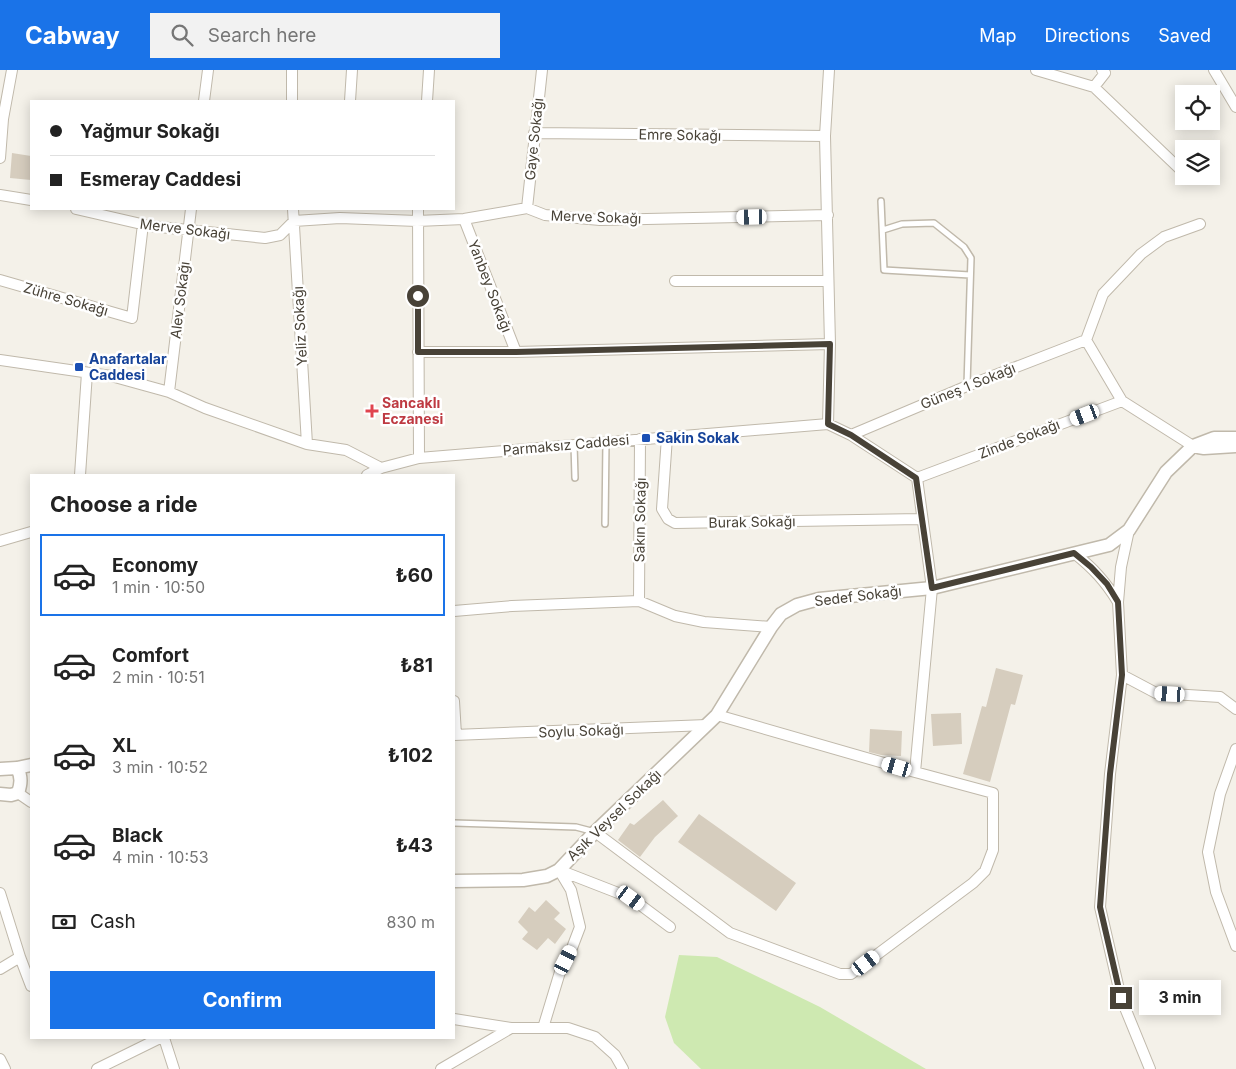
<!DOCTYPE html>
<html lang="en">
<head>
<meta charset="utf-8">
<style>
  :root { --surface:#fff; --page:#f2f2f2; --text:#222; --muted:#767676; --line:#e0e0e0; --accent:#1a73e8 }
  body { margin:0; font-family:Inter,sans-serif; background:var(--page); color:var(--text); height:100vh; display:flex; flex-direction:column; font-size:19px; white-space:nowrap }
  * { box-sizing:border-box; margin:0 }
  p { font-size:16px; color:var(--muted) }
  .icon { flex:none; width:28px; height:28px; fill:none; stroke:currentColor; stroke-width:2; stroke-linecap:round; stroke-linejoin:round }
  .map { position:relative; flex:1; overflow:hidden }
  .side { position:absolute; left:30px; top:404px; width:425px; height:565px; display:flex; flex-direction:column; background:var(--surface); border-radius:0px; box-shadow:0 2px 12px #0003 }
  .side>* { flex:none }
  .guide { position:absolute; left:30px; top:30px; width:425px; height:110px; border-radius:0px; box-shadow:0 2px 12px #0003; display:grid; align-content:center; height:110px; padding:0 20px; background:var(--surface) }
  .buttons { position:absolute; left:1175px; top:15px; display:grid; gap:10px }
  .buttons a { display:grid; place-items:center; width:45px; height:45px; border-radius:0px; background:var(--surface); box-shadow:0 2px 12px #0003; font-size:25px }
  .end { position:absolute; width:22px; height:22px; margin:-11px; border:6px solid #484237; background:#fff; box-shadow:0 0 0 2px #fff }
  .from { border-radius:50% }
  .bubble { position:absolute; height:35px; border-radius:0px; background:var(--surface); box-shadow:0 2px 12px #0003; font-size:16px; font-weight:700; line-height:35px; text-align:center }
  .car { position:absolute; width:15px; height:30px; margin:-15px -8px; border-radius:6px; box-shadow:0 0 4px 1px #0007; background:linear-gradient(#fff 24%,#345 0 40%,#fff 0 76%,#345 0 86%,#fff 0) }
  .guide b { display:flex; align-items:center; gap:18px; height:48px; font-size:19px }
  .guide b+b { border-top:1px solid var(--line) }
  .guide i { width:12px; height:12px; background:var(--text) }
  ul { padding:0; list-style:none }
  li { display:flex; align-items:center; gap:15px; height:82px; margin:0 10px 8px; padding:0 10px; border:2px solid transparent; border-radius:0px }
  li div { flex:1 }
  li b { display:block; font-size:19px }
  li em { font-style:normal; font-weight:700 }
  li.active { border-color:var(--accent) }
  li>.icon { width:45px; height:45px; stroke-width:1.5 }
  h2 { padding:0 20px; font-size:22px; line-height:60px }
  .pay { display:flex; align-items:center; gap:12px; height:55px; padding:0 20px; font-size:19px }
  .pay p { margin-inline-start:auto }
  .cta { display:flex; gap:10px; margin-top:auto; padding:10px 20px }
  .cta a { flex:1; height:58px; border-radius:0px; background:var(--accent); color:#fff; font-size:20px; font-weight:700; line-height:58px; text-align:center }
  header { display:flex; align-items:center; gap:30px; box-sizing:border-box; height:70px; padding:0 25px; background:var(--accent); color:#fff }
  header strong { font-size:24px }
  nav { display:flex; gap:28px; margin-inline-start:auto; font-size:18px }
  .search { width:350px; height:45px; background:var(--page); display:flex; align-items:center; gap:12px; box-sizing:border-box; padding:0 18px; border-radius:0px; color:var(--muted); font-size:19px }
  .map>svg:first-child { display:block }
</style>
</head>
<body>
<header>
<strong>Cabway</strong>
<div class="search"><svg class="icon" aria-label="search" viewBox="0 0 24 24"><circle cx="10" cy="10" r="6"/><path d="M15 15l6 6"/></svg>Search here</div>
<nav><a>Map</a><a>Directions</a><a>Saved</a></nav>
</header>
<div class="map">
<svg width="1236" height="999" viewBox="0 0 1236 999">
  <rect width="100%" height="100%" fill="#f4f1e9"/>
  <!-- green -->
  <path fill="#cee9b1" d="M679 885 717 887 820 937 926 999H701L674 973 665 947Z"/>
  <!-- building -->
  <path fill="#d6cdbe" d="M12 83 31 86V110L10 108Z
    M996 598 1023 605 1015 635 1011 634 990 712 963 704 982 636 986 637Z
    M961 643 962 674 933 676 931 644Z
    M870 659 902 661 901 686 881 685 869 682Z
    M663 730 678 746 655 767 640 787 618 770 630 753 634 755Z
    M699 744 796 813 776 841 678 772Z
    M546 830 560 843 554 849 566 859 555 874 548 868 537 880 522 869 528 862 518 852 529 837 535 842Z"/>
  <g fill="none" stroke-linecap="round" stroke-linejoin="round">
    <defs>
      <path id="service" d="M881 131 884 200 970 205
        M883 160 902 154 934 153 964 177 971 188 967 315
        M574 374 575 408
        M605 454 606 372
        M454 753 576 757 595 762"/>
      <path id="minor" d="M1036 0 1094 17 1184 103
        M1214 0 1236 37
        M1094 17 1105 3 1102 0
        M204 31 208 0
        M292 31V0
        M350 31 352 0
        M427 31 429 0
        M534 63 825 66
        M0 88 3 49 12 0
        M0 125 31 130
        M527 138 542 0
        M76 139 150 156 265 168 280 165 294 151 340 148 417 151 464 149 527 138 545 145 600 150 828 145
        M293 139 307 374
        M418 139 419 388
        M464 149 516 282
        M0 210 132 248 143 154
        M675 211H828
        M1086 270 1103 224 1141 184 1164 167 1200 154
        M1086 270 1122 331 1193 376
        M418 282H516L830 274
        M0 290 111 306 169 322 205 338 307 374 346 380 381 398
        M169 322 191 139
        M828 354 830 274 825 66 829 0
        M851 365 967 316 1086 270
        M667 367 662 439 668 449 675 453 922 449
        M80 405 87 303
        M367 405 381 398 419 388 828 354 851 365 917 408 932 518 915 702 993 723V780L985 801 973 813 851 904H840L730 863 595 762
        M917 408 1122 331
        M1129 460 1121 497 1118 532 1122 605 1110 704 1100 837 1121 928 1150 999
        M0 471 31 462
        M1074 483C1093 498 1105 511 1118 532
        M639 531 640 369
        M454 541 512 536 639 531 675 546 704 552 771 557
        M1122 605 1156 623 1220 627 1236 639
        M454 631 456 665
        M717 645 915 702
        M454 665 707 655
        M1236 679 1220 724 1208 782 1216 822 1236 876
        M18 723 31 732
        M559 800 631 828 670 857
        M0 823 20 887
        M0 899 20 887 31 916
        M454 949 511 958H568L595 967 615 985 623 999
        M543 958 560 902 572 878 580 857 571 820 559 800
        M164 968 174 999
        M0 989 5 999
        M97 999 160 968
        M441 999 511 958"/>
      <path id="tertiary" d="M1198 377 1204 378 1236 376
        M0 699 17 698 31 695
        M0 724 11 725 18 723C21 714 22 707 17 698
        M454 811 523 810 547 806 559 800 595 762 717 645 771 557 781 544 797 535 819 529 932 518 1109 475 1129 460 1166 402 1193 376 1214 368H1236"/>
    </defs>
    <!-- service casing -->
    <use href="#service" stroke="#c0b9ab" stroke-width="8"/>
    <!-- minor casing -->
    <use href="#minor" stroke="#c0b9ab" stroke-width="12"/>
    <!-- tertiary casing -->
    <use href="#tertiary" stroke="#c0b9ab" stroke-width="15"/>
    <!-- service -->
    <use href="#service" stroke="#fff" stroke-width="5"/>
    <!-- minor -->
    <use href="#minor" stroke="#fff" stroke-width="10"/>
    <!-- tertiary -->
    <use href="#tertiary" stroke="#fff" stroke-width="12"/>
  </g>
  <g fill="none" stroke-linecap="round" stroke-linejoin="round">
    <!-- route -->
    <path stroke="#484237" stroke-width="6" d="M418 226V282H516L830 274 828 354 851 365 916 408 932 518 1074 483 1091 497 1107 514 1118 532 1122 605 1110 704 1100 837 1121 928"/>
  </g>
  <!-- markers -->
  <g fill="#1a4fb4" stroke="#fff" stroke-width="2">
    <rect x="74" y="292" width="10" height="10" rx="2.5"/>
    <rect x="641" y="363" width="10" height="10" rx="2.5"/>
  </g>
  <path fill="#e0444e" stroke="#fff" stroke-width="2" d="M369.5 333.5h5v5h5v5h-5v5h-5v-5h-5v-5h5z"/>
  <g text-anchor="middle" stroke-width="5" stroke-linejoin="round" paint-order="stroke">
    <!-- street labels -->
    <g font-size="14" fill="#484237" stroke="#fff">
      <text transform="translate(680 65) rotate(1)" y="5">Emre Sokağı</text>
      <text transform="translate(534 69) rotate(-84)" y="5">Gaye Sokağı</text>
      <text transform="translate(596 147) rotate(2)" y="5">Merve Sokağı</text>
      <text transform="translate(185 159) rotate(7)" y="5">Merve Sokağı</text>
      <text transform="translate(490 216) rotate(69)" y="5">Yanbey Sokağı</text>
      <text transform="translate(66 229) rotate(16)" y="5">Zühre Sokağı</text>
      <text transform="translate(180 230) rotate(-83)" y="5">Alev Sokağı</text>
      <text transform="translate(300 256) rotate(-93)" y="5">Yeliz Sokağı</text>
      <text transform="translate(968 316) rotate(-22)" y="5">Güneş 1 Sokağı</text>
      <text transform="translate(1019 369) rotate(-21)" y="5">Zinde Sokağı</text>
      <text transform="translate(566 375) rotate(-5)" y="5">Parmaksız Caddesi</text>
      <text transform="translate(640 450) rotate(-89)" y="5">Sakın Sokağı</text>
      <text transform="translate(752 452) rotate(-1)" y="5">Burak Sokağı</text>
      <text transform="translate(858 526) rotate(-7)" y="5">Sedef Sokağı</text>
      <text transform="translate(581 661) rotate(-2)" y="5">Soylu Sokağı</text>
      <text transform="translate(614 745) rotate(-44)" y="5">Aşık Veysel Sokağı</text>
    </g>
    <!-- transit labels -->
    <g font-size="14" font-weight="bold" fill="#164399" stroke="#fff" text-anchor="start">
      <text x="89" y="294">Anafartalar<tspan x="89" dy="16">Caddesi</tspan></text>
      <text x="656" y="373">Sakin Sokak</text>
    </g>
    <!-- health labels -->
    <g font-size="14" font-weight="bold" fill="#be3a42" stroke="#fff" text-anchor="start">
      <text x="382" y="338">Sancaklı<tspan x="382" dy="16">Eczanesi</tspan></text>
    </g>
  </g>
</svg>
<div class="buttons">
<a><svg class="icon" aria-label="locate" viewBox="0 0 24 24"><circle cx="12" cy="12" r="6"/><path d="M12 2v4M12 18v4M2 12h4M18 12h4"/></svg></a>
<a><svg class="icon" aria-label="layers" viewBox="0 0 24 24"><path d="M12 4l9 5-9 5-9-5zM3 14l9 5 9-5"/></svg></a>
</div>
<i class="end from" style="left:418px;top:226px"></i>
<i class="end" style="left:1121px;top:928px"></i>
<div class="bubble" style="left:1139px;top:910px;width:82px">3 min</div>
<i class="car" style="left:752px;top:147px;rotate:269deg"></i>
<i class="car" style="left:1085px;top:345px;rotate:249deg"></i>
<i class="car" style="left:1170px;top:624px;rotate:273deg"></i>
<i class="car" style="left:897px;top:697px;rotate:286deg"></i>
<i class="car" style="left:631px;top:828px;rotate:126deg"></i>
<i class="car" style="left:566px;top:890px;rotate:27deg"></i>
<i class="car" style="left:866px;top:893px;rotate:53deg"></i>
<div class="guide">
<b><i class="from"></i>Yağmur Sokağı</b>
<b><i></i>Esmeray Caddesi</b>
</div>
<section class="side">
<h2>Choose a ride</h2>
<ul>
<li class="active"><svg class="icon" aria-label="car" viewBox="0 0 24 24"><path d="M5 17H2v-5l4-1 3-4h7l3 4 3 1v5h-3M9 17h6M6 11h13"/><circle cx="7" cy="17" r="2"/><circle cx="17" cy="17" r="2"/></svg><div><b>Economy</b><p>1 min · 10:50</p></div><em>₺60</em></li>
<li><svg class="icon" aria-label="car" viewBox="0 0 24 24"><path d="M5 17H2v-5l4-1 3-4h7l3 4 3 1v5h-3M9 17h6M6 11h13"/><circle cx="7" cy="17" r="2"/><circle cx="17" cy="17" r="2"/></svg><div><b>Comfort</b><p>2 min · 10:51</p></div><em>₺81</em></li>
<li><svg class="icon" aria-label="car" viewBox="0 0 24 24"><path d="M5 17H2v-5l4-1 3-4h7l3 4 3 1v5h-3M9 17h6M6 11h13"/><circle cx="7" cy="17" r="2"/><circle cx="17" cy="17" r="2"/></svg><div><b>XL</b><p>3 min · 10:52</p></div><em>₺102</em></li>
<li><svg class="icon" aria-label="car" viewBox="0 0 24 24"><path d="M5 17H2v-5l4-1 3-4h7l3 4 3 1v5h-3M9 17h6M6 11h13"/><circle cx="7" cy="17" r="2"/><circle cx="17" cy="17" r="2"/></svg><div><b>Black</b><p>4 min · 10:53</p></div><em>₺43</em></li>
</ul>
<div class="pay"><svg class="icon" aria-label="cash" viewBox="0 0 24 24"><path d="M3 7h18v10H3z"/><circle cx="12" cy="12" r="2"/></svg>Cash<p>830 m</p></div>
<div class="cta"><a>Confirm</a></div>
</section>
</div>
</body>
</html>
